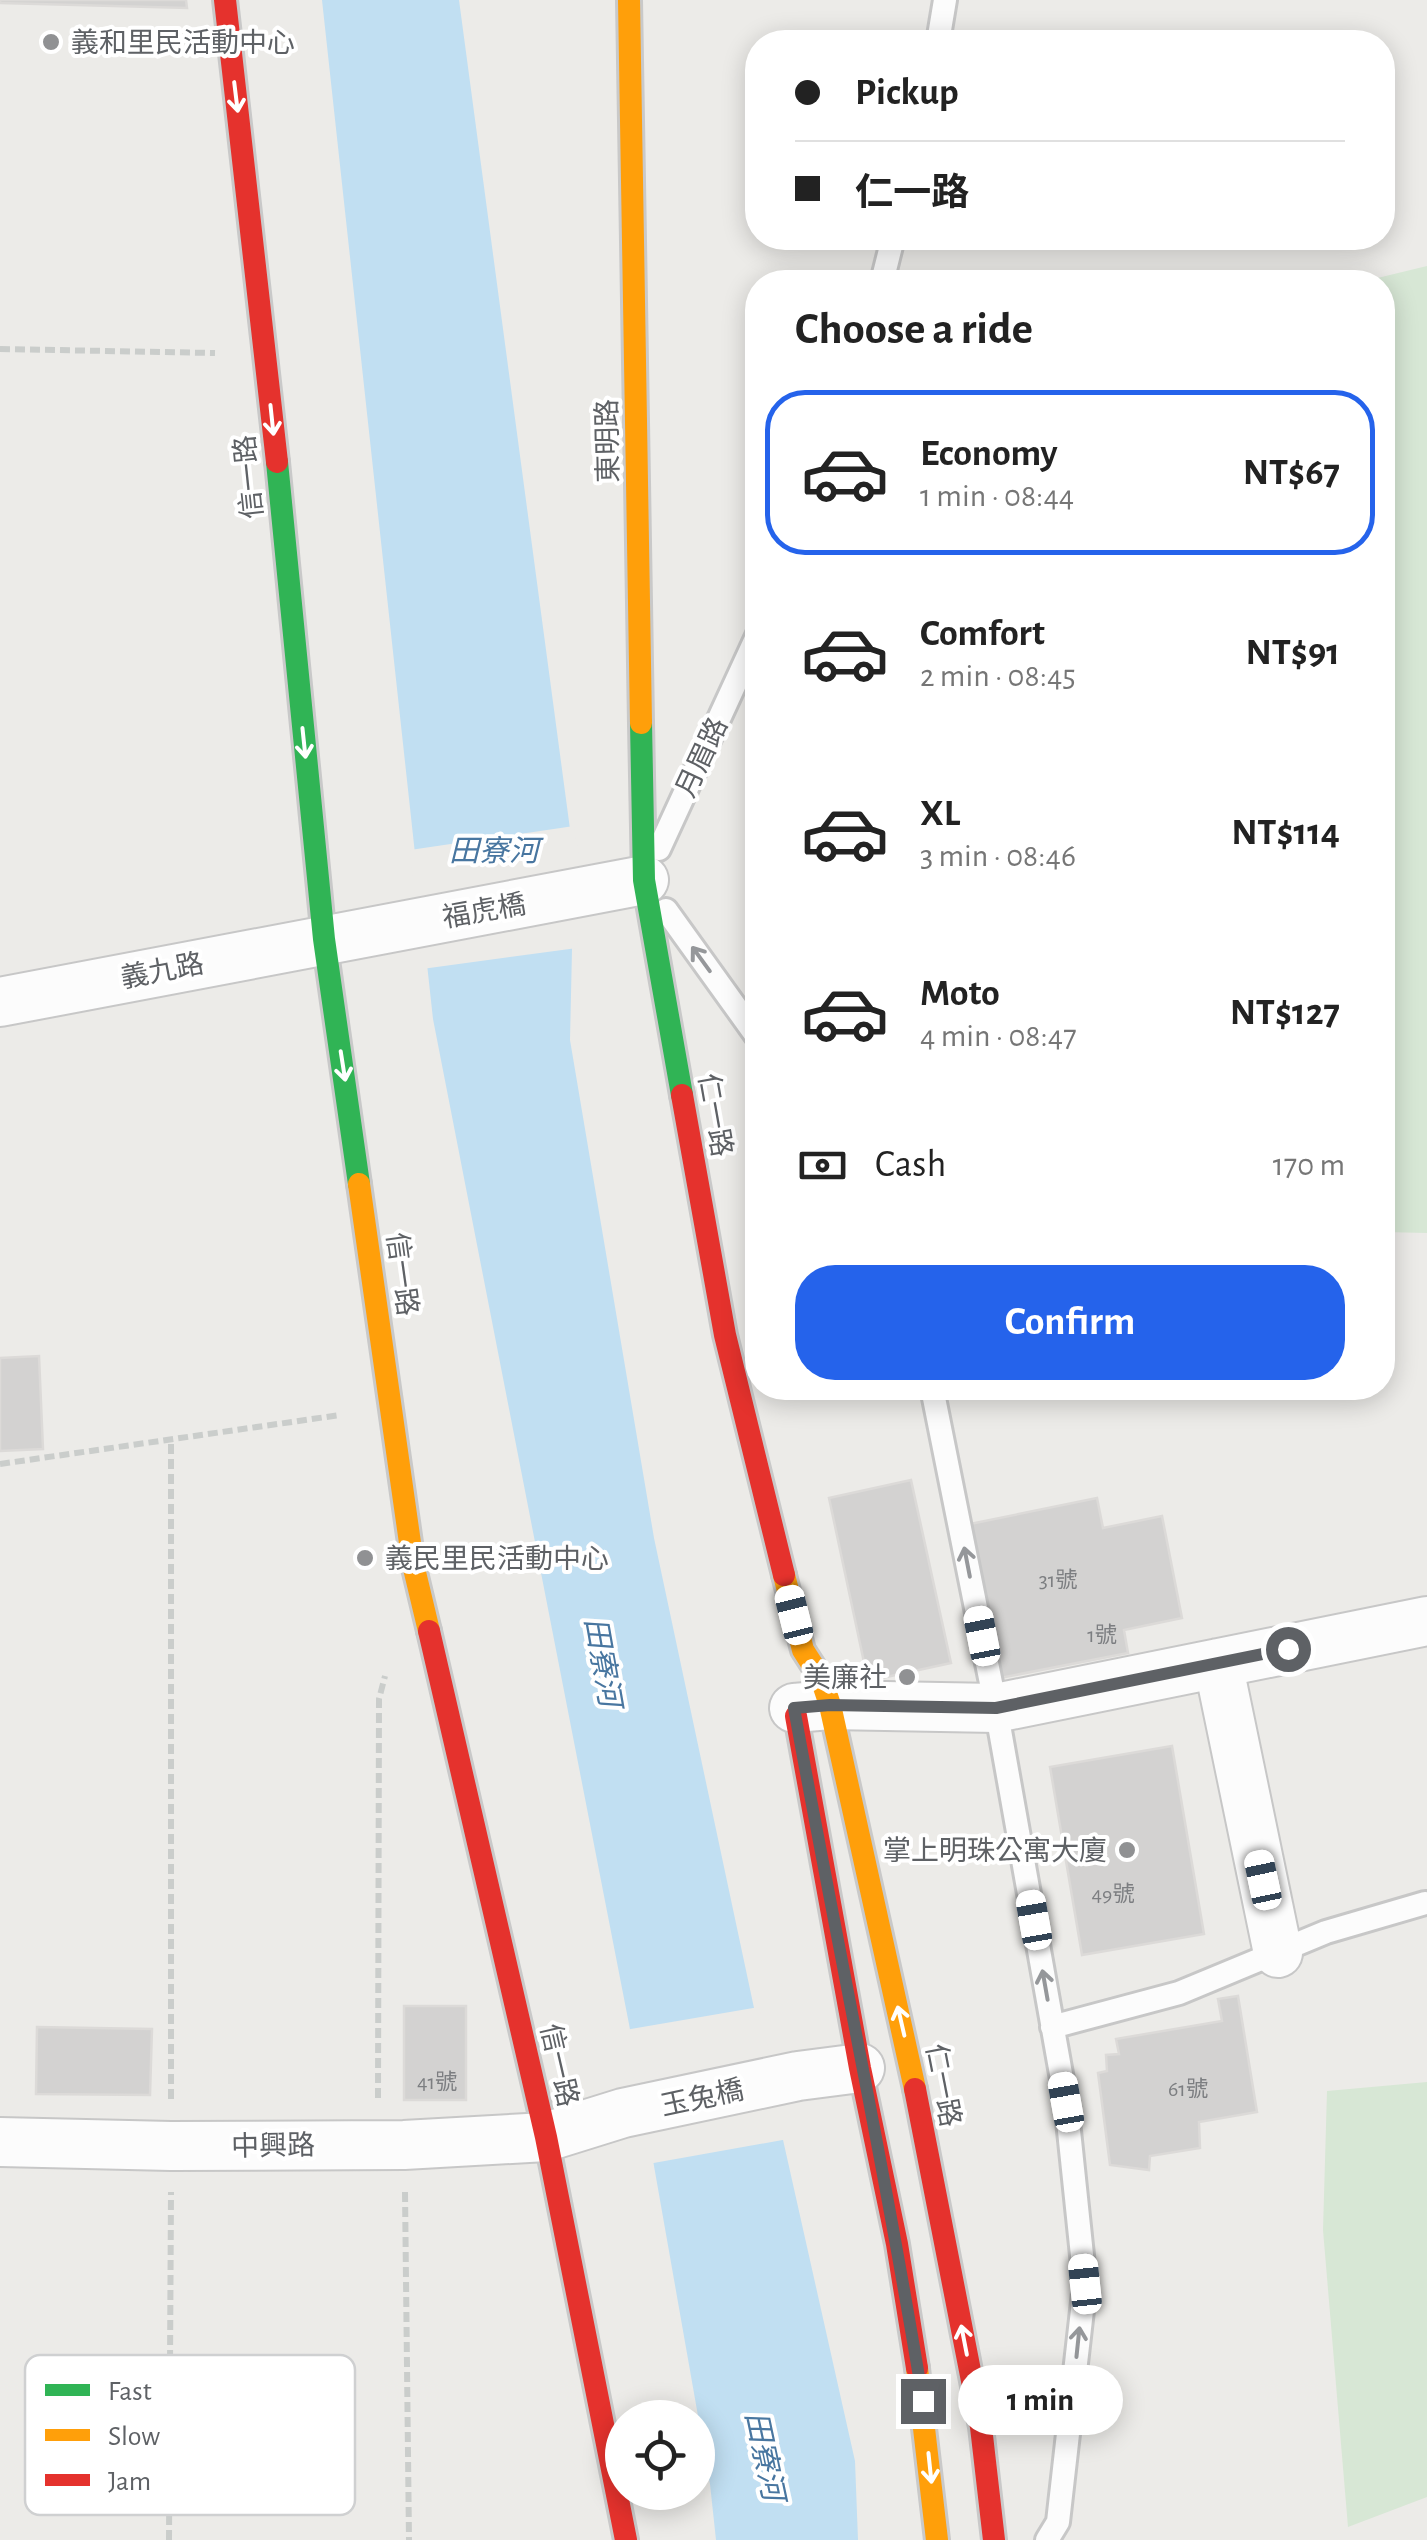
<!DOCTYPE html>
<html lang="en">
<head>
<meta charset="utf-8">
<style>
  :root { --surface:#fff; --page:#f6f6f6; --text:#222; --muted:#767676; --line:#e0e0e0; --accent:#2563eb }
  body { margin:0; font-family:"Alegreya Sans","Noto Sans TC",sans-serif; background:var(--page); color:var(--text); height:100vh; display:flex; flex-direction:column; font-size:38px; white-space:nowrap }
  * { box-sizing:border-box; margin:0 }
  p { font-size:32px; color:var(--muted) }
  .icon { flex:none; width:55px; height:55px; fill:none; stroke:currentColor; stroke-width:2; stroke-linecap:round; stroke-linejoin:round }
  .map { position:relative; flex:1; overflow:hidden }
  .details { position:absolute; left:745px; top:270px; width:650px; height:1130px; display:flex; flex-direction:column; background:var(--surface); border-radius:40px; box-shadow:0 5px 25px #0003 }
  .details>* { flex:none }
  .guide { position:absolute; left:745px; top:30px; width:650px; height:220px; border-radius:40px; box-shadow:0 5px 25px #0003; display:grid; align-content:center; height:220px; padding:0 50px; background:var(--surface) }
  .fabs { position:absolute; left:605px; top:2400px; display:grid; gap:20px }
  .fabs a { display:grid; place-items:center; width:110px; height:110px; border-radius:50%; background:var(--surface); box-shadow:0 5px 25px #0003; font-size:50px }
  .end { position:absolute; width:45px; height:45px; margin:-22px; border:12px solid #5e6165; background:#fff; box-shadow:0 0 0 5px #fff }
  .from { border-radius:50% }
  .bubble { position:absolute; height:70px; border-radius:35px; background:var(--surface); box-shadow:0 5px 25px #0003; font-size:32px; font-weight:700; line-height:70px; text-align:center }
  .car { position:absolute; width:30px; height:60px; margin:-30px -15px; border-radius:12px; box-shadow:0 0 8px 2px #0007; background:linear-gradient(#fff 24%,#345 0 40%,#fff 0 76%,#345 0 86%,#fff 0) }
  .guide b { display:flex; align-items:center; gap:35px; height:95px; font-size:38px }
  .guide b+b { border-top:2px solid var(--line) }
  .guide i { width:25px; height:25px; background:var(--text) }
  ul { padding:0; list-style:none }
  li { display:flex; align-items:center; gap:30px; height:165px; margin:0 20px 15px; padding:0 30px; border:5px solid transparent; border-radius:40px }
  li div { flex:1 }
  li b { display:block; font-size:38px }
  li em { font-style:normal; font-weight:700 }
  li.active { border-color:var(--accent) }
  li>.icon { width:90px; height:90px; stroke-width:1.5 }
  h2 { padding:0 50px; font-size:45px; line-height:120px }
  .pay { display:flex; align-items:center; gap:25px; height:110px; padding:0 50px; font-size:38px }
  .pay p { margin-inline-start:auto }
  .cta { display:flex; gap:20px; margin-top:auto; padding:20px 50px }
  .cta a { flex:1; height:115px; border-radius:40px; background:var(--accent); color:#fff; font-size:40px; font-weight:700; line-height:115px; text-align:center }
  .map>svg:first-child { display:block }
</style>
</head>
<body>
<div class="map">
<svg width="1427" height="2540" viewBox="0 0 1427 2540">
  <rect width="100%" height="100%" fill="#ecebe8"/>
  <!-- green -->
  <path fill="#d7e7d5" d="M1427 266V1233L1383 1232 1382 282H1361Z
    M1427 2082V2497L1348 2527 1323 2230 1327 2091Z"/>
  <!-- water -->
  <path fill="#c1dff2" d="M322 0H459L574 859 570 1040 654 1538 764 2055 855 2461 858 2540H716L710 2484 629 2024 433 1019Z"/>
  <!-- pier -->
  <path fill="#ecebe8" d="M574 826 579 858 577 948 422 969 410 850Z
    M759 2007 788 2139 648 2164 625 2030Z"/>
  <!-- building -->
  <path fill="#d3d2d1" stroke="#dcdad8" stroke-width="2.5" d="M0 0H186L187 8 0 3Z
    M39 1356 43 1449 0 1451V1358Z
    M911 1480 951 1663 868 1681 829 1498Z
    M1097 1498 1103 1528 1162 1516 1182 1618 1124 1630 1128 1653 1000 1678 970 1524Z
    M1172 1746 1204 1934 1082 1955 1050 1767Z
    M1238 1996 1257 2112 1199 2122 1200 2148 1150 2156 1149 2170 1110 2165 1098 2073 1107 2071 1106 2055 1119 2054 1116 2039 1222 2021 1218 1999Z
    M404 2006H466V2100H404Z
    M37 2027 152 2029 150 2095 36 2094Z"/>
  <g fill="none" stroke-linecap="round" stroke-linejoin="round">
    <defs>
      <path id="lane" d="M938 42 945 0
        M882 282 893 238
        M659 849 758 634
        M666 910 758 1038
        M932 1388 996 1708 1066 2102 1085 2284 1058 2522 1047 2540
        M1052 2027 1179 1993 1326 1932 1425 1903"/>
      <path id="street" d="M0 1002 644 880
        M1218 1663 1278 1953
        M794 1708 830 1705 996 1708 1427 1621
        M0 2142 171 2146 404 2145 546 2137 623 2113 798 2076 860 2068"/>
      <path id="fast" d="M277 462 324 939 359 1184
        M641 723 644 880 682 1095"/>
      <path id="slow" d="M629 0 641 723
        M359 1184 413 1564 429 1631
        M784 1575 803 1650 821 1678 830 1705 915 2089
        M917 2368 937 2540"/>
      <path id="jam" d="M225 0 277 462
        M682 1095 725 1335 784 1575
        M429 1631 546 2137 626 2540
        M796 1716 860 2068 897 2244 917 2368
        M915 2089 981 2427 994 2540"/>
    </defs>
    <!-- lane casing -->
    <use href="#lane" stroke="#c7c7c7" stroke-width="28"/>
    <!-- street casing -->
    <use href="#street" stroke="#c7c7c7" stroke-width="52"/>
    <!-- fast casing -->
    <use href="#fast" stroke="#c9c9c9" stroke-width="28"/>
    <!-- slow casing -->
    <use href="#slow" stroke="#c9c9c9" stroke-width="28"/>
    <!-- jam casing -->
    <use href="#jam" stroke="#c9c9c9" stroke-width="28"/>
    <!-- path -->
    <path stroke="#cacdcb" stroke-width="6" stroke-dasharray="10 5" stroke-linecap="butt" d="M0 349 215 353
      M0 1464 340 1415
      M378 2098 379 1699 385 1676
      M171 2099V1441
      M405 2192 409 2540
      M169 2540 171 2192"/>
    <!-- lane -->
    <use href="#lane" stroke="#fcfcfc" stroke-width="22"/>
    <!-- street -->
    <use href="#street" stroke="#fcfcfc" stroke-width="48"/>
    <!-- fast -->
    <use href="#fast" stroke="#30b455" stroke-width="22"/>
    <!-- slow -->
    <use href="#slow" stroke="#ff9f0a" stroke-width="22"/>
    <!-- jam -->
    <use href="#jam" stroke="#e5322d" stroke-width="22"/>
  </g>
  <!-- one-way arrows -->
  <defs><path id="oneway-shaft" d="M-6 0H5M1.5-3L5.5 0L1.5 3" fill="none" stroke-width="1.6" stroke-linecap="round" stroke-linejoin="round" transform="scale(2.5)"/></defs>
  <g stroke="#fff">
    <use href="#oneway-shaft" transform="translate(236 97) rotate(83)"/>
    <use href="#oneway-shaft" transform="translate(272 420) rotate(84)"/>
    <use href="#oneway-shaft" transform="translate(304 743) rotate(84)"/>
    <use href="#oneway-shaft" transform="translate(343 1066) rotate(81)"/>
    <use href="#oneway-shaft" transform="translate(901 2021) rotate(-103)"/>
    <use href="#oneway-shaft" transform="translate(964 2340) rotate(-101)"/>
    <use href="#oneway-shaft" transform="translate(930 2468) rotate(84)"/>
  </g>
  <g stroke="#95979a">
    <use href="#oneway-shaft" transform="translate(701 959) rotate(-126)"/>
    <use href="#oneway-shaft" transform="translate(967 1562) rotate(-101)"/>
    <use href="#oneway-shaft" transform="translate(1045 1985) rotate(-100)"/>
    <use href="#oneway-shaft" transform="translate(1078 2342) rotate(-84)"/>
  </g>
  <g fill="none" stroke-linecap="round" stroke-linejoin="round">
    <!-- route -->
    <path stroke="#5e6165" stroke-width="12" d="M923 2401C885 2169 836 1939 794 1708L830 1705 996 1708 1288 1649"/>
  </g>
  <!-- markers -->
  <g fill="#909193" stroke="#fff" stroke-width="4">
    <circle cx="51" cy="42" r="10"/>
    <circle cx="365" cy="1558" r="10"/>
    <circle cx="907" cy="1677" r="10"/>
    <circle cx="1127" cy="1850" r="10"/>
  </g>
  <g text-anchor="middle" stroke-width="8" stroke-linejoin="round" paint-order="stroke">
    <!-- number labels -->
    <g font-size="22" fill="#7c7e81">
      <text x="1058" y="1587">31號</text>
      <text x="1102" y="1642">1號</text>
      <text x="1113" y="1901">49號</text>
      <text x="437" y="2089">41號</text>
      <text x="1188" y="2096">61號</text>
    </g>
    <!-- poi labels -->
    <g font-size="28" fill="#5e6165" stroke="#fff" text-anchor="start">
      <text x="71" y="52">義和里民活動中心</text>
      <text x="385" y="1568">義民里民活動中心</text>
      <text x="887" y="1687" text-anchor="end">美廉社</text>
      <text x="1107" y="1860" text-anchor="end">掌上明珠公寓大廈</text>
    </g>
    <!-- street labels -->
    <g font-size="28" fill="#5e6165" stroke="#fff">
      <text transform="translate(607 441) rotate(-91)" y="10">東明路</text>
      <text transform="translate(248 477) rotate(-96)" y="10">信一路</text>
      <text transform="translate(701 757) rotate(-65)" y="10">月眉路</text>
      <text transform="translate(484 910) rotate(-10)" y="10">福虎橋</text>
      <text transform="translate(162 970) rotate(-11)" y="10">義九路</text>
      <text transform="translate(716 1115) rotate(80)" y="10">仁一路</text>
      <text transform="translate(403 1274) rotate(82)" y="10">信一路</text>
      <text transform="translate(560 2065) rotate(77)" y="10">信一路</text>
      <text transform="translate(944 2085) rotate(79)" y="10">仁一路</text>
      <text transform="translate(702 2097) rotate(-12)" y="10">玉兔橋</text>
      <text transform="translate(273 2145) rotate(-1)" y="10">中興路</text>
    </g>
    <!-- water labels -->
    <g font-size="30" font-style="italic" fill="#4876a0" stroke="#fff">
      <text x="494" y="861">田寮河</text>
      <text transform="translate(603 1662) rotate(80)" y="10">田寮河</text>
      <text transform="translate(765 2456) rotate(78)" y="10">田寮河</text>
    </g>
  </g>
  <!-- legend -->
  <rect x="25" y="2355" width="330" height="160" rx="15" fill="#fff" stroke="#cfd0d1" stroke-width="2.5"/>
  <rect x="45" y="2384" width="45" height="12" fill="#30b455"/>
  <rect x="45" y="2429" width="45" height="12" fill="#ff9f0a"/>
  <rect x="45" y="2474" width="45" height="12" fill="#e5322d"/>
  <g font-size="28" fill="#5e6165">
    <text x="108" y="2400">Fast</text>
    <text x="108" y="2445">Slow</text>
    <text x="108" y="2490">Jam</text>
  </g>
</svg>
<div class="fabs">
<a><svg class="icon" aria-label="locate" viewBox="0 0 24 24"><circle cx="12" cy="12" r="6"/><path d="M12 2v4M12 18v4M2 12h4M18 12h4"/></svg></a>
</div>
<i class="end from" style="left:1288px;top:1649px"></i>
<i class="end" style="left:923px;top:2401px"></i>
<div class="bubble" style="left:958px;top:2365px;width:165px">1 min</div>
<i class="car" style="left:794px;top:1615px;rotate:346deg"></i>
<i class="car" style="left:982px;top:1636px;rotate:349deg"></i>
<i class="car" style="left:1263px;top:1880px;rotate:348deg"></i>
<i class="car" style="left:1034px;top:1920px;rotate:350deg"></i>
<i class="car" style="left:1066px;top:2102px;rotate:350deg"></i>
<i class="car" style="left:1085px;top:2284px;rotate:354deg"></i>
<div class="guide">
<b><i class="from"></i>Pickup</b>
<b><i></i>仁一路</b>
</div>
<section class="details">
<h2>Choose a ride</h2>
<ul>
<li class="active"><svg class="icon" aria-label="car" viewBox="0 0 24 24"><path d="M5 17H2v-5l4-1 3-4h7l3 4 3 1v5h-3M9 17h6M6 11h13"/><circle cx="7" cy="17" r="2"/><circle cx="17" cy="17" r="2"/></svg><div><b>Economy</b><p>1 min · 08:44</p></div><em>NT$67</em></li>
<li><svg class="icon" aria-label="car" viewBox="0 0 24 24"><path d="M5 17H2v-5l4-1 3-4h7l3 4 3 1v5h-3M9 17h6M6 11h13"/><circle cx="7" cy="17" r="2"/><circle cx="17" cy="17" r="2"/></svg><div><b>Comfort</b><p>2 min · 08:45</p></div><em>NT$91</em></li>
<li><svg class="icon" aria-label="car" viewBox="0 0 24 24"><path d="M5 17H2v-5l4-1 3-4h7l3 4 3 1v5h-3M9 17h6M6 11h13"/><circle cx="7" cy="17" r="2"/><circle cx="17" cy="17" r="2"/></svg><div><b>XL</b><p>3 min · 08:46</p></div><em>NT$114</em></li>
<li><svg class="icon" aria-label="car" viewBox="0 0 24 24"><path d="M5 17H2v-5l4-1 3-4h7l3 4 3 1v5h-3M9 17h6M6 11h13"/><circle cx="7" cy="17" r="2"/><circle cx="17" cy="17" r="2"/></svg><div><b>Moto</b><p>4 min · 08:47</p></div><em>NT$127</em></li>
</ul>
<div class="pay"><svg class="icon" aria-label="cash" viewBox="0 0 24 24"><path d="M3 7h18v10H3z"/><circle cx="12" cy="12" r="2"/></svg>Cash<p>170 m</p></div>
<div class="cta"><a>Confirm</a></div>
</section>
</div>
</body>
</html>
